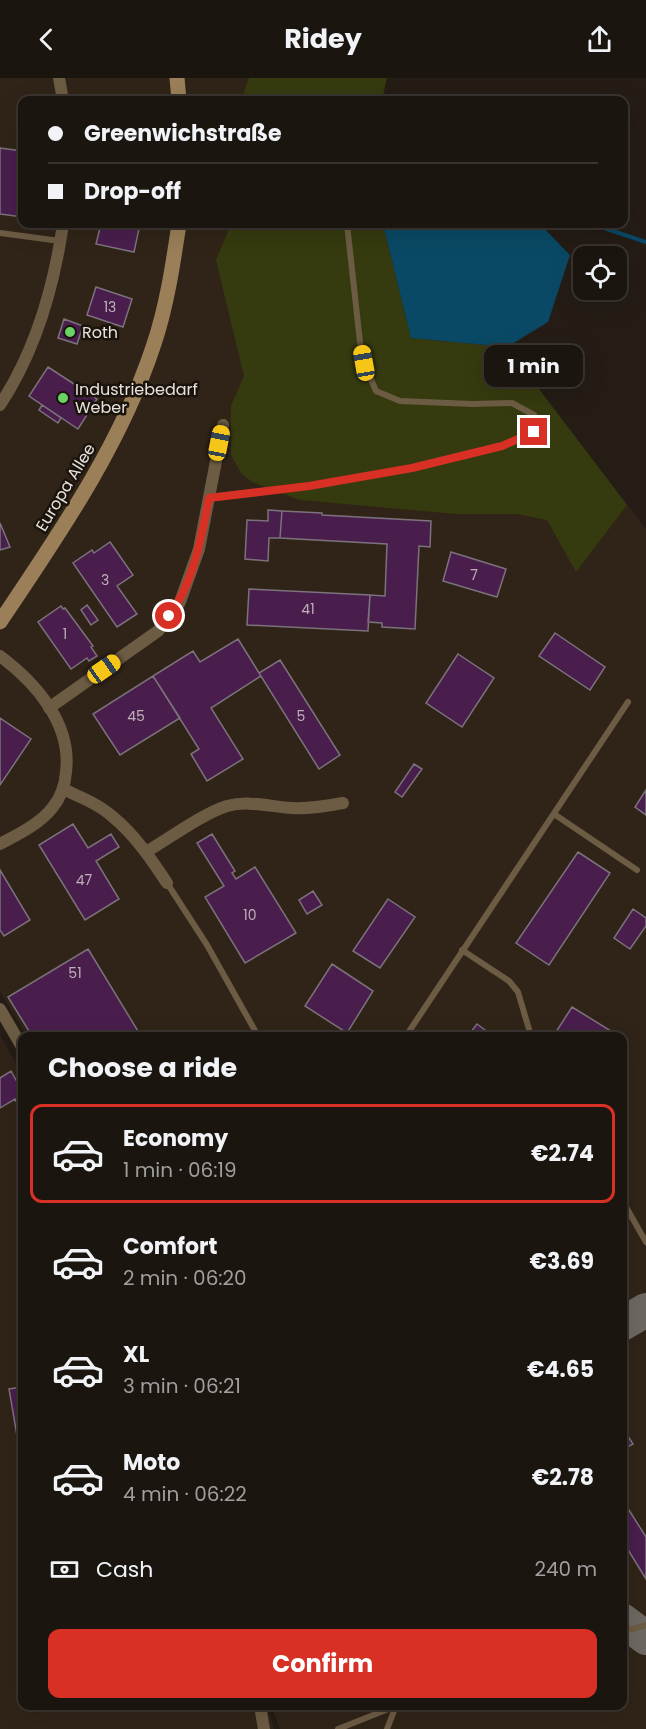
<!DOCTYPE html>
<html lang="en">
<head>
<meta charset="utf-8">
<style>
  :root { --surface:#1b1510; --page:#241e19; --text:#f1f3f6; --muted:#a09f9f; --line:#393430; --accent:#d93025 }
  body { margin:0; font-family:Poppins,sans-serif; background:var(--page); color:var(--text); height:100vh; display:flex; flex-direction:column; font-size:22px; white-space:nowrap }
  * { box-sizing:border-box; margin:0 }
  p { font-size:20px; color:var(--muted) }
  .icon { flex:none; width:33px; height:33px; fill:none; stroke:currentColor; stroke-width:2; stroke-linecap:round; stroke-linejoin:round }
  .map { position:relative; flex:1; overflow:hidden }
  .panel { position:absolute; left:18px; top:954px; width:609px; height:678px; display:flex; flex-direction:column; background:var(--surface); border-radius:12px; box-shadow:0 6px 24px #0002,0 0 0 2px var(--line) }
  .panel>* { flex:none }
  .hud { position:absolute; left:18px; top:18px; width:610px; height:132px; border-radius:12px; box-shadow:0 6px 24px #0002,0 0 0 2px var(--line); display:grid; align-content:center; height:132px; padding:0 30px; background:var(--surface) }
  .fabs { position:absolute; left:573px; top:168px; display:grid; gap:12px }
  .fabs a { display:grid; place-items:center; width:54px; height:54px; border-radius:12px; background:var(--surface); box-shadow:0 6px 24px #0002,0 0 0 2px var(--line); font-size:30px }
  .end { position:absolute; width:27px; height:27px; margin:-14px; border:8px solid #d93025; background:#fff; box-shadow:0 0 0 3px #fff }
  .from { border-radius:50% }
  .bubble { position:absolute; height:42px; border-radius:12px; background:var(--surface); box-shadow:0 6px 24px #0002,0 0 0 2px var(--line); font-size:20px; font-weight:700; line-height:42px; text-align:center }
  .car { position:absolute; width:18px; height:36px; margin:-18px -9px; border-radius:8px; box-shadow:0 0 4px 2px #0007; background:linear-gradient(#f5c518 24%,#345 0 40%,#f5c518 0 76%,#345 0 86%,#f5c518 0) }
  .hud b { display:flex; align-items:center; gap:21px; height:57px; font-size:22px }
  .hud b+b { border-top:2px solid var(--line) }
  .hud i { width:15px; height:15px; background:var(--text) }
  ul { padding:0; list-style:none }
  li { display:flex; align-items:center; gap:18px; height:99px; margin:0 12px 9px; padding:0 18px; border:3px solid transparent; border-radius:12px }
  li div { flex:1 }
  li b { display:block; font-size:22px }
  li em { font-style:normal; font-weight:700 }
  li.selected { border-color:var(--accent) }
  li>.icon { width:54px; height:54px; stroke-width:1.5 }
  h2 { padding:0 30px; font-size:27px; line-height:72px }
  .pay { display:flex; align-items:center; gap:15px; height:66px; padding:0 30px; font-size:22px }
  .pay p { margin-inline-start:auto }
  .button { display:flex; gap:12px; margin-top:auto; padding:12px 30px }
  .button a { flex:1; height:69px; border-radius:12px; background:var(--accent); color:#fff; font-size:24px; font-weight:700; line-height:69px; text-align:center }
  header { display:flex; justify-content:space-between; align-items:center; height:78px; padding:0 30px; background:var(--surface); font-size:27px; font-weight:700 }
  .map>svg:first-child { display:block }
</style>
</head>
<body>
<header><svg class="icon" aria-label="back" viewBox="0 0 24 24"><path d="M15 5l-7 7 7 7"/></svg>Ridey<svg class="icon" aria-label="share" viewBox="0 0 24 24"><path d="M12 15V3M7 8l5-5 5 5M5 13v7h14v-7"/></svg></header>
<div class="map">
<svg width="646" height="1651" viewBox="0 0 646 1651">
  <rect width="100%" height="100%" fill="#241c15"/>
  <!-- built -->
  <path fill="#302418" d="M0 0H375L369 22H22V146H354L352 313 507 269 646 451V1651H280L271 1628H622V958H27L0 914Z
    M0 957 22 997V1628H267L274 1651H0Z"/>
  <!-- green -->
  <path fill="#363a0f" d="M249 0H387L382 22H241Z
    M231 146H383L411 260 507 269 627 427 576 494 547 442 517 436H456L300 422 252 404 241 395 231 377V328L244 298 216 182Z"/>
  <!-- water -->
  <path fill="#0a4965" d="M383 146H540L570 177 548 244 507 269 411 260Z"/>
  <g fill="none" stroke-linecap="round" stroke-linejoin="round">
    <!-- stream -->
    <path stroke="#0a4965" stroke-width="4" d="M592 146 646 164"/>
    <!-- taxiway -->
    <path stroke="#6e6862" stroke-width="34" d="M622 1246 646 1232
      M622 1542 646 1560"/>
  </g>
  <!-- building -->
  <path fill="#491e4d" stroke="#7b727c" stroke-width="1.5" d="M0 70 22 73V139L0 136Z
    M101 146H140L134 174 96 166Z
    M96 209 132 221 123 249 87 237Z
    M64 241 83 248 77 266 58 260Z
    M92 251 103 254 101 259 90 255Z
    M48 289 97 321 78 351 29 318Z
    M42 327 61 340 58 345 39 332Z
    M268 432 282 433 280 460H269L268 483 245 481 247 442 268 443Z
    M282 433 322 435V437L431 443 430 469 419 468 415 551 382 549V545L368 544 370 517 385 518 387 466 280 460Z
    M0 445 10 469 0 472Z
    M110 464 133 497 117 508 137 536 117 549 73 485 92 472 94 475Z
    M451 474 506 491 497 519 443 503Z
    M249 511 370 517 368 553 247 547Z
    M87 527 98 542 91 547 81 532Z
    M61 528 63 531 65 530 93 568 91 569 97 578 89 583 87 580 71 591 38 544Z
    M555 555 605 589 590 612 539 578Z
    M238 561 261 598 211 630 243 681 207 703 191 676 199 671 153 598 193 573 200 584Z
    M458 576 494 600 462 649 426 625Z
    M280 582 340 677 319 691 259 595Z
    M153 598 180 640 120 677 93 636Z
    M0 640 31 661 0 707Z
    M414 686 422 691 402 719 395 714Z
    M646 712V737L635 729Z
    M73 746 88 770 111 756 119 769 96 783 119 821 85 842 39 767Z
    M212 756 235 793 232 795 236 801 255 789 296 855 245 885 205 819 224 808 197 765Z
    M578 774 610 795 549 887 516 865Z
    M0 792 30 842 4 858 0 852Z
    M313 813 322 827 307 836 299 822Z
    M388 821 415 839 380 890 353 873Z
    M633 831 646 840V848L630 871 614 860Z
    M88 871 141 958H32L8 919Z
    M332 886 373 913 347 955 305 928Z
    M572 929 619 958H564L556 954Z
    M477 946 493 958H475L470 955Z
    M11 993 22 1013V1021L17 1025 15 1021 0 1030V1000Z
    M22 1309V1387L9 1311Z
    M622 1349 633 1366 622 1372Z
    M622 1421 646 1459V1501L622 1462Z
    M283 1628H300L285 1633Z"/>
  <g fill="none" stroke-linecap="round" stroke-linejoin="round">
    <!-- lane -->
    <path stroke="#6d5c44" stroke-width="6" d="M0 155 60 163
      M209 419 309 408 412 390 502 368 534 354V337L512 325 472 326 400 323 376 313 364 285 360 264 347 146
      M554 736 637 792
      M167 805 207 867 258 958
      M462 872 509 903 518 914 531 958
      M406 958 628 624
      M622 1122 646 1164
      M622 1551H633L646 1547
      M338 1651 396 1628
      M387 1651 396 1628"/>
    <!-- street -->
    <path stroke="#6d5c44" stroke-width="12" d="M59 0 63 22
      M0 327C35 274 54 208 63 146
      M0 578C36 605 72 646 66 694 65 707 61 719 53 729 40 746 19 756 0 766
      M49 630 158 553 180 524 199 471 223 347
      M63 711C80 719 99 726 113 739 135 757 151 781 167 805
      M146 774C170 760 202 736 227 728 249 722 271 729 292 730 309 731 327 728 343 725
      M0 931 22 969
      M260 1628 264 1651"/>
    <!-- secondary -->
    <path stroke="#9a7f58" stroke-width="15" d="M177 0 179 22
      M0 544C59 456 121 367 154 266 167 227 173 186 179 146"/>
  </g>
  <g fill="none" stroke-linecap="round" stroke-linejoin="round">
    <!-- route -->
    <path stroke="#d93025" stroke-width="8" d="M169 538C194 504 201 460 209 420L309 408 412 390 502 368 534 354"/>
  </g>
  <!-- markers -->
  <g fill="#6ad364" stroke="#1a130c" stroke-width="2">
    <circle cx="70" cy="254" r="6"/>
    <circle cx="63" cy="320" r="6"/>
  </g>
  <g text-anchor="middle" stroke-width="5" stroke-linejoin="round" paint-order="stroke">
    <!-- number labels -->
    <g font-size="14" fill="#bfb0b8">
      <text x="110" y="234">13</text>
      <text x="474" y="502">7</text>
      <text x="105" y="507">3</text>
      <text x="308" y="536">41</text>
      <text x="65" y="561">1</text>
      <text x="136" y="643">45</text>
      <text x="301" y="643">5</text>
      <text x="84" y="807">47</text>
      <text x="250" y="842">10</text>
      <text x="75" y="900">51</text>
    </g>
    <!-- poi labels -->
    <g font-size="16" fill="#e6e1dc" stroke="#1a130c" text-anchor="start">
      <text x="82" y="260">Roth</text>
      <text x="75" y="317">Industriebedarf<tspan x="75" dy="18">Weber</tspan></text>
    </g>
    <!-- street labels -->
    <g font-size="16" fill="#e6e1dc" stroke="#1a130c">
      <text transform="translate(65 409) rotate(-59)" y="6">Europa Allee</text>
    </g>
  </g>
</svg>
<div class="fabs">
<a><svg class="icon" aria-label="locate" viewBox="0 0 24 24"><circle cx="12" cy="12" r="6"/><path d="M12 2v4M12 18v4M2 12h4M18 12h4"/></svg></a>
</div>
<i class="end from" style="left:169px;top:538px"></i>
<i class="end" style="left:534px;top:354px"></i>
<div class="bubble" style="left:484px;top:267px;width:99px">1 min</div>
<i class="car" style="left:364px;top:285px;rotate:350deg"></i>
<i class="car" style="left:219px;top:365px;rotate:11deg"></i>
<i class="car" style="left:104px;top:591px;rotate:55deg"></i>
<div class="hud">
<b><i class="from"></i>Greenwichstraße</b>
<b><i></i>Drop-off</b>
</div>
<section class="panel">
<h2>Choose a ride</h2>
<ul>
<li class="selected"><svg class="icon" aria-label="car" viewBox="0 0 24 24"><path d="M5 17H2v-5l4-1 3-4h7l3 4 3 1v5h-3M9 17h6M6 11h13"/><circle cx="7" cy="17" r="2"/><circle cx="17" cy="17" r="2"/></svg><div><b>Economy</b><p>1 min · 06:19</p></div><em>€2.74</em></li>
<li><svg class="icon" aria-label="car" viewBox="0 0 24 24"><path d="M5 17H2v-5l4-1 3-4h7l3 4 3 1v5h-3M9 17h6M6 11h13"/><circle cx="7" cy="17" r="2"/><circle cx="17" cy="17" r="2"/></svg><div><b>Comfort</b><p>2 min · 06:20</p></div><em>€3.69</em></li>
<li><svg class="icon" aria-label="car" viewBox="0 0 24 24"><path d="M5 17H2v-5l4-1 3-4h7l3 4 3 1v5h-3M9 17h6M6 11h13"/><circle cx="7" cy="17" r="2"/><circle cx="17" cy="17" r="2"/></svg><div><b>XL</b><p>3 min · 06:21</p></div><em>€4.65</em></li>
<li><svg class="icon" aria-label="car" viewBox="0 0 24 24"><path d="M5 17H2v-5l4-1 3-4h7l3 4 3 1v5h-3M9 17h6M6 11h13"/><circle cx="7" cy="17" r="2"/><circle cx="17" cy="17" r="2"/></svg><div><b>Moto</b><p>4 min · 06:22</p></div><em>€2.78</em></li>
</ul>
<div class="pay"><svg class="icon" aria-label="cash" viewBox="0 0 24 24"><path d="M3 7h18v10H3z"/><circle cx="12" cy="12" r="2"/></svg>Cash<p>240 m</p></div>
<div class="button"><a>Confirm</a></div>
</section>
</div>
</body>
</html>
